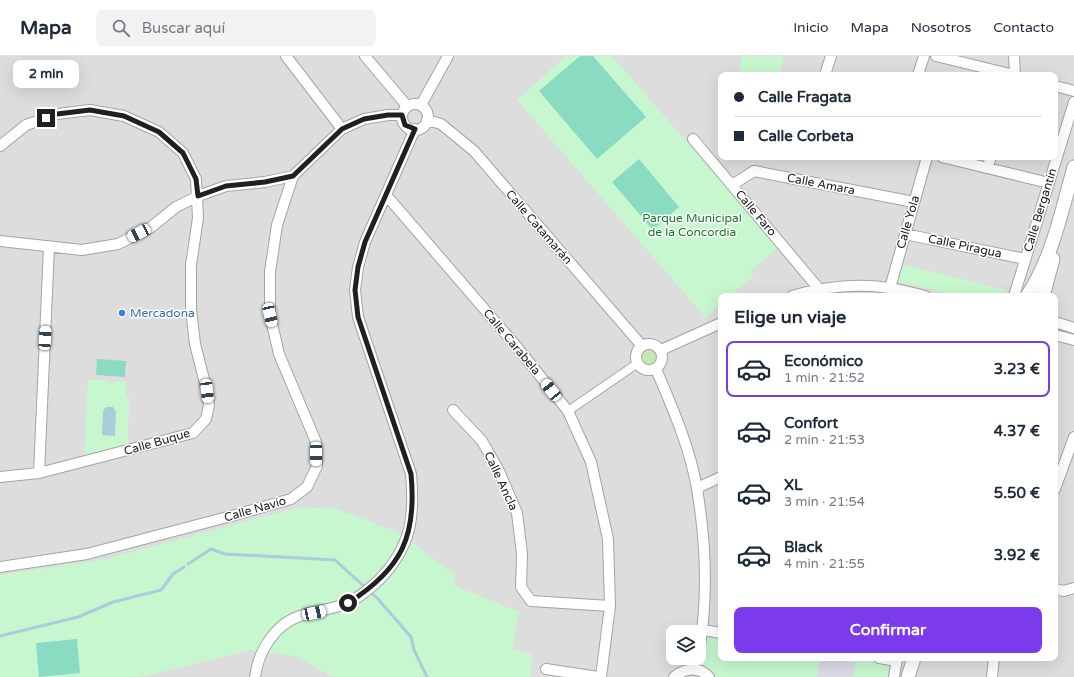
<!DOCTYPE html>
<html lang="es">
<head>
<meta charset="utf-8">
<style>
  :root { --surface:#fff; --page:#f2f2f3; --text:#1f2937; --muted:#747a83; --line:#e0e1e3; --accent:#7c3aed }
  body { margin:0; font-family:"Varela Round",sans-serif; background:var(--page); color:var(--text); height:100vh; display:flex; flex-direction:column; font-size:15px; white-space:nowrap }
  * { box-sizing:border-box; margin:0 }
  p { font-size:13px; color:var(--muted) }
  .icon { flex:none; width:22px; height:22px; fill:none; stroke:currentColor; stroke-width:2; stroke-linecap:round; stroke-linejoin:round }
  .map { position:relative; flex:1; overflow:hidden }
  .details { position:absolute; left:718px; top:237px; width:340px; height:368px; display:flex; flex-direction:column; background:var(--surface); border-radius:8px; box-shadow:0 4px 16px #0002 }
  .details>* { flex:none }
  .hud { position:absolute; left:718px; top:16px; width:340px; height:88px; border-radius:8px; box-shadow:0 4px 16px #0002; display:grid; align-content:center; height:88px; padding:0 16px; background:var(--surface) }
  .fabs { position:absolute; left:666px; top:569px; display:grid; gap:8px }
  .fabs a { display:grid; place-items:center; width:40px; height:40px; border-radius:8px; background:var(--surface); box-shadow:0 4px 16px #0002; font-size:20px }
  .end { position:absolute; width:18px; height:18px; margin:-9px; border:5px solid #202020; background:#fff; box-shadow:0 0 0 2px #fff }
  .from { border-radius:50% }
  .bubble { position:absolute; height:28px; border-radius:8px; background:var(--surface); box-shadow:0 4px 16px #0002; font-size:13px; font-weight:800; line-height:28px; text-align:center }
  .car { position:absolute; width:12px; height:24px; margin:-12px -6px; border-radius:5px; box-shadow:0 0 3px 1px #0007; background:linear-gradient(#fff 24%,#345 0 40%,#fff 0 76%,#345 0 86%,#fff 0) }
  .hud b { display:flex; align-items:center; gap:14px; height:38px; font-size:15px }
  .hud b+b { border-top:1px solid var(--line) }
  .hud i { width:10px; height:10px; background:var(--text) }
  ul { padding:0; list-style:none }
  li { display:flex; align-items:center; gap:12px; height:56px; margin:0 8px 6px; padding:0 8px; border:2px solid transparent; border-radius:8px }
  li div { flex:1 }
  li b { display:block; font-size:15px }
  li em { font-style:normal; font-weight:800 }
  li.current { border-color:var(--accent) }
  li>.icon { width:36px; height:36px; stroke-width:1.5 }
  h2 { padding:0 16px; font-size:18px; line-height:48px }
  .cta { display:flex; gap:8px; margin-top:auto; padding:8px 16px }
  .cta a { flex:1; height:46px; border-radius:8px; background:var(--accent); color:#fff; font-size:16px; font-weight:800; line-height:46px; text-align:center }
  header { display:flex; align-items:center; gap:24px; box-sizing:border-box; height:56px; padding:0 20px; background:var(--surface); border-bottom:1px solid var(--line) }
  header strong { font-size:19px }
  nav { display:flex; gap:22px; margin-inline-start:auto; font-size:14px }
  .search { width:280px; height:36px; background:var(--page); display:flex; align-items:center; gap:10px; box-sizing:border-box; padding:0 14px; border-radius:8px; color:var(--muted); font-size:15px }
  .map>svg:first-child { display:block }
</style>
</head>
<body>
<header>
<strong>Mapa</strong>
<div class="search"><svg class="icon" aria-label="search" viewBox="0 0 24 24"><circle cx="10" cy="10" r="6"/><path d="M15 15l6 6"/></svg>Buscar aquí</div>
<nav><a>Inicio</a><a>Mapa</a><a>Nosotros</a><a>Contacto</a></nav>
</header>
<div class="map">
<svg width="1074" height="621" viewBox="0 0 1074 621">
  <rect width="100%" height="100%" fill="#f0eee7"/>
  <!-- residential -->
  <path fill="#dedddd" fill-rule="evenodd" d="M0 0H1074V621H0ZM721 19H1055V101H721ZM721 240H1055V602H721ZM673 576H699V602H673Z"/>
  <!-- grass -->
  <path fill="#c7e7b0" d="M641 301a8 8 0 1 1 16 0a8 8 0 1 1-16 0Z"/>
  <!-- park -->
  <path fill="#c7f7cf" d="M566 0H612L778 191 750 216 754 220 730 240H721V248L706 262 517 44Z
    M741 0H784L779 19H740Z
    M902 208 1006 234 1004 240H959L897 225Z
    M88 324H106L112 328 117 325H126V340H129L128 389 84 401Z
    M300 451 337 453 398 476 455 519 453 529 519 556 512 593 533 599 530 620 533 621H334L295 600 251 594 140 621H0V519L106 503Z
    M705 578 721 580V602H864L894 607 891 621H713L700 612Z"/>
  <!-- pitch -->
  <path fill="#89dbc2" d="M580 0H593L646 61 597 103 539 35Z
    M639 103 679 151 653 174 612 126Z
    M97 303 126 305 125 321 96 319Z
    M77 583 80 617 39 621 36 587Z"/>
  <!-- plaza -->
  <path fill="#dcdbe6" d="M820 602 855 606 853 621H817Z"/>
  <!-- water -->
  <path fill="#aaccdb" d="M106 351H113L116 356 115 380 102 379 103 355Z"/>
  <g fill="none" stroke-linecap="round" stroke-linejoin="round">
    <!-- stream -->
    <path stroke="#aaccdb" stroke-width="3" d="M188 508 211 493 225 498 335 504 378 543 411 581 414 594 427 621
      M0 580 78 561 113 546 161 534 173 518 184 511"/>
    <defs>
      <path id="pedestrian" d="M568 355 638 307"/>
      <path id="minor" d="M286 0 342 73
        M365 0 407 50
        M936 0 1014 19
        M1014 0 1015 19
        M825 19 831 0
        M918 19 924 0
        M1055 30 1074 35
        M402 61a13 13 0 1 1 26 0a13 13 0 1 1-26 0Z
        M421 49 448 0
        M427 64 441 68 474 95 642 290
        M693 83 819 233
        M0 90 26 69 57 58 90 54 124 60 159 76 183 97 196 123 198 162 191 209V253L195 288 207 335 209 349 206 363 193 377 39 417 0 421
        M942 101 1049 127
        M987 112 991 101
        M732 129 754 115 914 146
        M386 139 517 291 568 355 591 406 608 483 610 550 601 621
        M905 178 1025 203
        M0 185 82 194 118 188 150 172 176 151 198 140 226 130 265 126 293 120 342 73 364 63 388 59H402
        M890 232 927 101
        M792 240C822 231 857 227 889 232 901 234 913 237 925 240
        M1014 240 1074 46
        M1055 266 1074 272
        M1055 279 1074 284
        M636 301a13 13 0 1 1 26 0a13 13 0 1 1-26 0Z
        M661 294 721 267
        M656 313C672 351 690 391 697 433 706 486 708 543 699 596
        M453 354 482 385 499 415 517 457 522 498 521 531 531 545 610 550
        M39 417 49 191
        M697 432 721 421
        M1055 433 1074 381
        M0 511 87 498 235 459 291 443 307 431 317 410 316 386 279 298 270 259V216L277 169 293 120
        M1055 533 1064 535 1074 532
        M703 574 721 577
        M879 602 897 605
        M546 613 598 621
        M255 621C258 596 275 568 300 560 315 554 332 554 347 547 359 542 369 533 379 524 411 491 415 462 411 418L358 261 355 234 358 211 365 186 415 73
        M674 621C685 612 699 610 709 621
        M894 621 897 602
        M992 621 994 602"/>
      <path id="tertiary" d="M1027 240C1052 203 1062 154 1074 111
        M1043 240 1053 203
        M908 621 914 602"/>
    </defs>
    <!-- pedestrian casing -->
    <use href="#pedestrian" stroke="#a4a4a4" stroke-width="10"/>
    <!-- minor casing -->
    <use href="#minor" stroke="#a4a4a4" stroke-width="12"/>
    <!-- tertiary casing -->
    <use href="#tertiary" stroke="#a4a4a4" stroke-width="15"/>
    <!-- pedestrian -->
    <use href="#pedestrian" stroke="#fff" stroke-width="8"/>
    <!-- minor -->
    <use href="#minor" stroke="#fff" stroke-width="10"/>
    <!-- tertiary -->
    <use href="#tertiary" stroke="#fff" stroke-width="13"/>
  </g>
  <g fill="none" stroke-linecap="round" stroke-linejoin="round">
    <!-- route -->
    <path stroke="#202020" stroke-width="5" d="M46 62 57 58 90 54 124 60 159 76 183 97 196 123 198 140 226 130 265 126 293 120 342 73 364 63 388 59H402L405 69 415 73 365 186 358 211 355 234 358 261 411 418C417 480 402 513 348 547"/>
  </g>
  <!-- markers -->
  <circle fill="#3f7fe0" stroke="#fff" stroke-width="1.5" cx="122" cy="257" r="4"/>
  <g text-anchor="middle" stroke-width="3" stroke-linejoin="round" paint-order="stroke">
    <!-- street labels -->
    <g font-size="12" fill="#202020" stroke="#fff">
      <text transform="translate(821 128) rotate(11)" y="4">Calle Amara</text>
      <text transform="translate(1040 154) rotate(-73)" y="4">Calle Bergantín</text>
      <text transform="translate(756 157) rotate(50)" y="4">Calle Faro</text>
      <text transform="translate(908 166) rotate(-74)" y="4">Calle Yola</text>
      <text transform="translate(539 171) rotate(49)" y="4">Calle Catamarán</text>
      <text transform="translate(965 190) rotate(12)" y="4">Calle Piragua</text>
      <text transform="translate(512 286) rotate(50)" y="4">Calle Carabela</text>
      <text transform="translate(157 386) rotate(-16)" y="4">Calle Buque</text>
      <text transform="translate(501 425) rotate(65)" y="4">Calle Ancla</text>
      <text transform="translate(255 453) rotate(-16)" y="4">Calle Navío</text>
    </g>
    <!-- park labels -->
    <g font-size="12" fill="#117b22" stroke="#fff">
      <text x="692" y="166">Parque Municipal<tspan x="692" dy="14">de la Concordia</tspan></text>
    </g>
    <!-- shop labels -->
    <g font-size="12" fill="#366cbe" stroke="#fff" text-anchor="start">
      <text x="130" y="261">Mercadona</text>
    </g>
  </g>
</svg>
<div class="fabs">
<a><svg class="icon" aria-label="layers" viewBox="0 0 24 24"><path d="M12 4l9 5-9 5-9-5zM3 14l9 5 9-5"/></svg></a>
</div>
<i class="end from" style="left:348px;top:547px"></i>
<i class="end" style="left:46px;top:62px"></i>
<div class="bubble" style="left:13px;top:4px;width:66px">2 min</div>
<i class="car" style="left:139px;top:177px;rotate:243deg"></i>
<i class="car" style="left:270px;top:259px;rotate:167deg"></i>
<i class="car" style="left:45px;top:282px;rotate:3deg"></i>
<i class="car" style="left:551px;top:334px;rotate:322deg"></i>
<i class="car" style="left:207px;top:335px;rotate:173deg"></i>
<i class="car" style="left:316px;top:398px;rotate:180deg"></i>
<i class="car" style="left:314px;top:557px;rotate:78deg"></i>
<div class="hud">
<b><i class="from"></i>Calle Fragata</b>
<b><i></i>Calle Corbeta</b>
</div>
<section class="details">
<h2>Elige un viaje</h2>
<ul>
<li class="current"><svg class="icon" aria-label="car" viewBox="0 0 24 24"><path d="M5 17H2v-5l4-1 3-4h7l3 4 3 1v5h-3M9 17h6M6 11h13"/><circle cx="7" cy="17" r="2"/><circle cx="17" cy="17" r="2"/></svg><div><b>Económico</b><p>1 min · 21:52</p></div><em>3.23 €</em></li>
<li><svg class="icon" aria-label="car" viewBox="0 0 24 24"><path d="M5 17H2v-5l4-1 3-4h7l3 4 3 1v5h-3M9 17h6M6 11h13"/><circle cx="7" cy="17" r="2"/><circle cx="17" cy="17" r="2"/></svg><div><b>Confort</b><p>2 min · 21:53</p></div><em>4.37 €</em></li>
<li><svg class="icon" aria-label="car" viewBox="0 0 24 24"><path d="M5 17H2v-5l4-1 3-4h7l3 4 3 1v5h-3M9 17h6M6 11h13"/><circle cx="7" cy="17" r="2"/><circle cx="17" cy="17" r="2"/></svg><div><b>XL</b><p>3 min · 21:54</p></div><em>5.50 €</em></li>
<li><svg class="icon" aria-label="car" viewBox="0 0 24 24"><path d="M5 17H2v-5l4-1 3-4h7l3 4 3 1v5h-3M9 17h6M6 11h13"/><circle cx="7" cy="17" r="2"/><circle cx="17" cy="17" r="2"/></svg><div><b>Black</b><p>4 min · 21:55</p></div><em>3.92 €</em></li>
</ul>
<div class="cta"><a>Confirmar</a></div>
</section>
</div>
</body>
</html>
